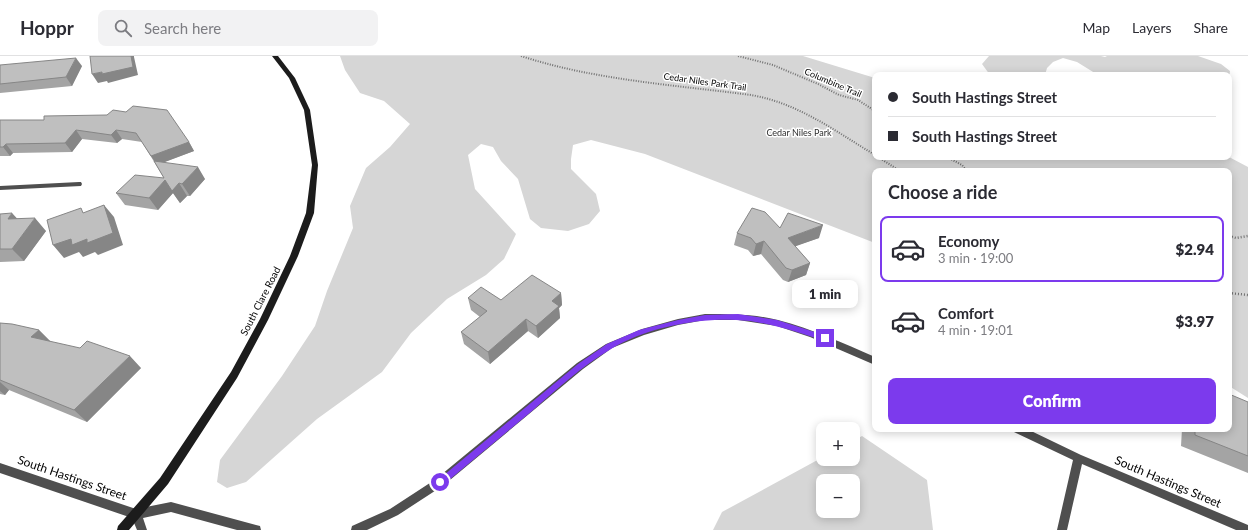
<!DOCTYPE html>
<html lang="en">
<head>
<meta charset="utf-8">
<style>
  :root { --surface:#fff; --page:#f2f2f3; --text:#2b2b33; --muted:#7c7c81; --line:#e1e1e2; --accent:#7c3aed }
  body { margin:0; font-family:Lato,sans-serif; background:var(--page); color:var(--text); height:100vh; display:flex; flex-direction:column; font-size:15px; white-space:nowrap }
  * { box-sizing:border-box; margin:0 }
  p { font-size:13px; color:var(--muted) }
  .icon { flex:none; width:22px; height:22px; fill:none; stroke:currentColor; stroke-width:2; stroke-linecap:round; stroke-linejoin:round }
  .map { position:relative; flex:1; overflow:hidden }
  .drawer { position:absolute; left:872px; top:112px; width:360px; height:264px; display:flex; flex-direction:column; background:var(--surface); border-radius:8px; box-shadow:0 2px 10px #0003 }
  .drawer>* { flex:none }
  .top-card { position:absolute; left:872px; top:16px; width:360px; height:88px; border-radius:8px; box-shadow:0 2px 10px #0003; display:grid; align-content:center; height:88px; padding:0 16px; background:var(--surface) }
  .fabs { position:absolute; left:816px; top:366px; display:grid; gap:8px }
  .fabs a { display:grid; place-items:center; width:44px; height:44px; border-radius:8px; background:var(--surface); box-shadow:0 2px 10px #0003; font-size:20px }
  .end { position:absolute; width:18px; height:18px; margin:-9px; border:5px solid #7c3aed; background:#fff; box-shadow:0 0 0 2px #fff }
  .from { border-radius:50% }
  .bubble { position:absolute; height:28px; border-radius:8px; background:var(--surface); box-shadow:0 2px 10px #0003; font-size:13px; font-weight:800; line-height:28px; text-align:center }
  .top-card b { display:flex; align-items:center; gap:14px; height:38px; font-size:15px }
  .top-card b+b { border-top:1px solid var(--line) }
  .top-card i { width:10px; height:10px; background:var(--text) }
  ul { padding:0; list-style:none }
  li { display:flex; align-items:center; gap:12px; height:66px; margin:0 8px 6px; padding:0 8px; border:2px solid transparent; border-radius:8px }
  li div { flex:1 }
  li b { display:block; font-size:15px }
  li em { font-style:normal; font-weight:800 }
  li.selected { border-color:var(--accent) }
  li>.icon { width:36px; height:36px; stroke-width:1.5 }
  h2 { padding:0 16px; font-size:18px; line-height:48px }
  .action { display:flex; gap:8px; margin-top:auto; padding:8px 16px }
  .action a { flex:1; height:46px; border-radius:8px; background:var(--accent); color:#fff; font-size:16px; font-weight:800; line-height:46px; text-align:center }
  header { display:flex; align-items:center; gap:24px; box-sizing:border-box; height:56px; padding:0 20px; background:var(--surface); border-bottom:1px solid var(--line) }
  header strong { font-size:19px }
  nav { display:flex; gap:22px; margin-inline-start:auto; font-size:14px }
  .search { width:280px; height:36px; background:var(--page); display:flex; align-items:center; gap:10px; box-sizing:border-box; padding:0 14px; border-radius:8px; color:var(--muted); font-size:15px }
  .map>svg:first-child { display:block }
</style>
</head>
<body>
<header>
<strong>Hoppr</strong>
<div class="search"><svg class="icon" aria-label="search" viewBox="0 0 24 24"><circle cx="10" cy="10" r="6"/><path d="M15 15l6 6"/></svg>Search here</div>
<nav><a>Map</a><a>Layers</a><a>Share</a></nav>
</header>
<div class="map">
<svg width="1248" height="474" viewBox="0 0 1248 474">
  <rect width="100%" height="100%" fill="#fff"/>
  <!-- green -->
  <path fill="#d6d6d6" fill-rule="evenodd" d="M340 0H803L875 22V101H1229L1248 111V342L1229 330V115H875V187L645 98 591 84 573 89 571 103V113L596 138 600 155 589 168 568 175 541 172 530 163 518 123 501 105 493 91 481 88 468 99 475 133 516 178 504 203 486 219 447 243 411 277 382 316 317 363 246 426 227 432 217 426 220 404 282 320 315 270 327 235 353 172 350 150 366 112 390 91 410 68 384 45 360 37 345 14Z
    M989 0H1101L1105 1 1107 0H1198L1221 8 1230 15 1229 22V19H1098L1077 6 1063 2 1053 6 1047 12 1045 19H990L982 8Z
    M862 380 927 424 933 474H713L722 456 823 401V403H853V385ZM823 425H853V455H823Z"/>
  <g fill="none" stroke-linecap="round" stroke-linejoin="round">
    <!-- path-far1 -->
    <path stroke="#717171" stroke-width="2" stroke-dasharray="1 1.5" stroke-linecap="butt" d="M521 0C594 24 675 29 751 39 798 47 835 75 875 99
      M738 0 773 9 818 28 839 39 858 44 875 55
      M878 101 900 115
      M947 101 962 109 967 115"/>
    <!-- path -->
    <path stroke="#717171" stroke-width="2.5" stroke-dasharray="1 2" stroke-linecap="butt" d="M1229 180 1236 182 1248 180
      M1229 237 1248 239"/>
    <!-- street -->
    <path fill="#4f4f4f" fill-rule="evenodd" d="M79 126H81L82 128 81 130 0 134V130Z
      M705 258C729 258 754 258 778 264 812 273 843 287 875 301V309L810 281 777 270 738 264H705L678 269 644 279 612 292 583 313 444 429 398 459 367 474H351L352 470 390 453 436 423 577 307 606 288 642 273 678 263Z
      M1012 373H1027L1081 399 1248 469V474H1236L1082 408 1067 474H1057L1073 404 1014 376Z
      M0 407 136 453 171 446 256 469 260 470 261 474H237L171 456 143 462 147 474H137L132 462 0 417Z"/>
    <!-- secondary -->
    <path fill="#1c1c1c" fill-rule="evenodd" d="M272 0H278L295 22 310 54 318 109 314 157 298 200 268 264 237 322 168 428 129 474H117L118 470 160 422 231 316 260 263 290 200 306 157 312 109 304 54 289 22Z"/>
  </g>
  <!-- wall -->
  <path fill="#a4a4a4" d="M0 9 82 10 72 30 0 37Z
    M44 60 189 86 194 95 164 106 205 123 190 140H187L180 147 173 137 158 154 125 149 116 137 164 122 142 86 122 83 117 87 82 83 72 96 13 97 10 100H0V64H44Z
    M0 158 17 163 46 175 24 205 0 206Z
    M780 172 819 182 795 190 810 207 806 219 788 226 783 224 761 198 753 200 748 194 734 189 737 177Z
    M561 237 562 249 559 252 560 262 538 282 528 275 490 308 464 288 461 276 480 261 471 254 468 242 501 244Z
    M0 267 39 274 51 286 141 312 87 366 9 334 5 339 0 338Z
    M1248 346V417L1181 390 1182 373H1229Z"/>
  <!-- shaded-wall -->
  <path fill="#868686" d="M131 0H134V1L138 19 108 27 107 25 98 27 92 18 102 16Z
    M76 2 82 10 72 30 66 21Z
    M76 74 82 83 72 96 65 87Z
    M116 74 122 83 117 87 111 79Z
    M189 86 194 95 157 109 151 100Z
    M6 88 13 97 10 100 3 91Z
    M198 111 205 123 190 140 182 128Z
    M165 124 179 127 187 140 180 147 173 137 158 154 149 142Z
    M104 149 114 161 123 189 98 199 95 196 83 201 79 196 64 202 53 189Z
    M12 157 24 170 8 163Z
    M35 162 46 175 24 205 12 193Z
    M823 169 819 182 785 194 788 182Z
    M764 185 761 198 753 200 756 188Z
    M810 207 806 219 788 226 792 214Z
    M561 237 562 249 559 252 560 262 538 282 536 270 552 245Z
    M526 263 528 275 490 308 488 296Z
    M39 274 51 286 31 281Z
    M130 300 141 312 87 366 74 354Z
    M0 326 9 334 5 339 0 335Z"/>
  <!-- building -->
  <path fill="#bfbfbf" stroke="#868686" d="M90 0H131L133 11 102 18V16L92 18Z
    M76 2 66 21 0 28V9Z
    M133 50 167 54 189 86 151 100 136 77 116 74 111 79 76 74 65 87 6 88 3 91H0V64H44V60L107 59 113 54 126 56Z
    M154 105 198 111 182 128 179 127 172 135 165 124 149 142 116 137 135 119 164 122Z
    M104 149 113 177 87 187V183L72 189 71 183 53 189 47 164 81 152 83 157Z
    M752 152 765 156 780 172 788 157 823 169 788 182 810 207 792 214 786 212 764 185 756 188 751 182 737 177Z
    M12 157 8 163 35 162 12 193H0V158Z
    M532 219 561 237 552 245 559 250 536 270 526 263 488 296 461 276 487 255 468 242 481 231 501 244Z
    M0 267 12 268 39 274 31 281 80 292 87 285 130 300 74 354 0 324Z
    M1229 338 1248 346V400L1195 379V373H1229Z"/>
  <!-- route -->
  <path fill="#7c3aed" d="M738 258 777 264 827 280 828 282 825 285C796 276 767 265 736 264 696 262 645 272 611 293 582 310 557 333 532 355 502 380 473 404 443 429H438V424L578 308 607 288 639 274 678 264 705 259Z"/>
  <g text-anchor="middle" stroke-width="3" stroke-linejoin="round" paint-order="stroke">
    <!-- far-street labels -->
    <g font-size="9" fill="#000" stroke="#fff">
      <text transform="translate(705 26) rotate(8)" y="3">Cedar Niles Park Trail</text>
      <text transform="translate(833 27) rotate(23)" y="3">Columbine Trail</text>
    </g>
    <!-- far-park labels -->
    <g font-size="9" fill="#2d2d2d" stroke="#fff">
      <text x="799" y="80">Cedar Niles Park</text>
    </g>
    <!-- street labels -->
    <g font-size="10" fill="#000" stroke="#fff">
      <text transform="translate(260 245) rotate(-63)" y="4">South Clare Road</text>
    </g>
    <!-- near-street labels -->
    <g font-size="12" fill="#000" stroke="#fff">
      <text transform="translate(72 422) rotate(19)" y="4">South Hastings Street</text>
      <text transform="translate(1168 426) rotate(23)" y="4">South Hastings Street</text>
    </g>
  </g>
</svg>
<div class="fabs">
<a>+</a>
<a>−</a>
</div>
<i class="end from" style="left:440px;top:426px"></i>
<i class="end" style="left:825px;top:282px"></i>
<div class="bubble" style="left:792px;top:224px;width:66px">1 min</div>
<div class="top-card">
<b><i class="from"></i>South Hastings Street</b>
<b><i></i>South Hastings Street</b>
</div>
<section class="drawer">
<h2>Choose a ride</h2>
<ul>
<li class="selected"><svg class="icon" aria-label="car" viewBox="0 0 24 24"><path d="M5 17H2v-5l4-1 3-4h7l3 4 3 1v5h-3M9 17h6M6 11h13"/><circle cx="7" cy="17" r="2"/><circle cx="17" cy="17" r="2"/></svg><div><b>Economy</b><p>3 min · 19:00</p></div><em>$2.94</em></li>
<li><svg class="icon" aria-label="car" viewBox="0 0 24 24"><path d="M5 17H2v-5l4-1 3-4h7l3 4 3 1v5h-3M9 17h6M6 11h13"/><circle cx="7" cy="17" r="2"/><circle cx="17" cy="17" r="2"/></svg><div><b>Comfort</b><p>4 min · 19:01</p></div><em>$3.97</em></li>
</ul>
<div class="action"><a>Confirm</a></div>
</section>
</div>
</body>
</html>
